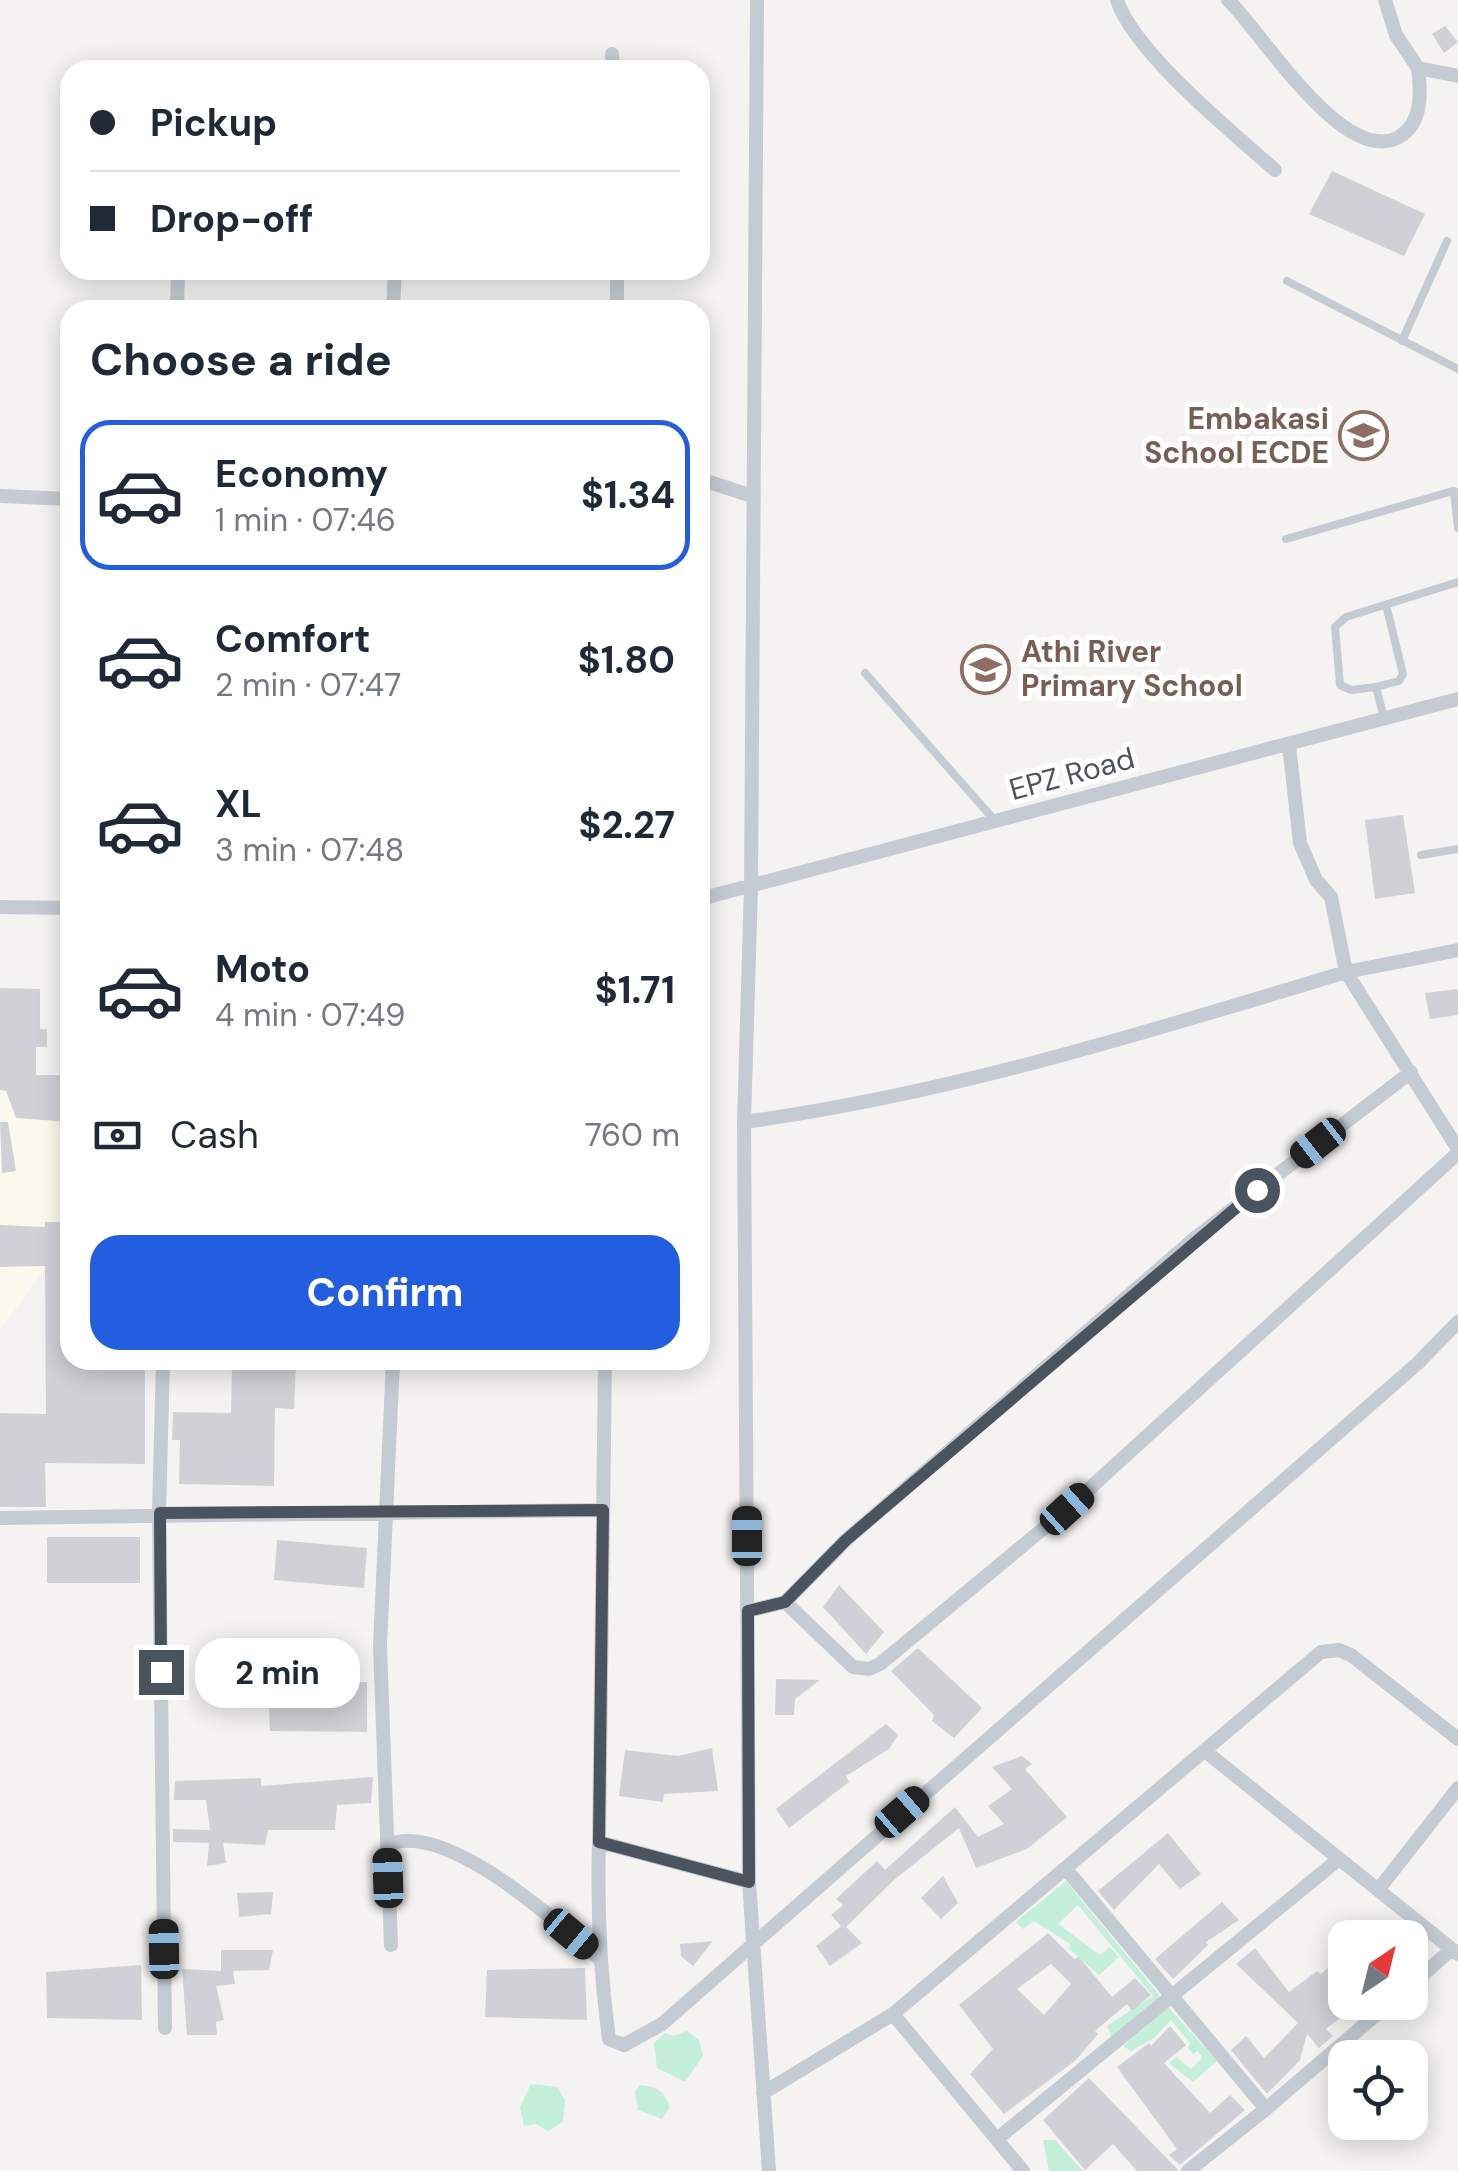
<!DOCTYPE html>
<html lang="en">
<head>
<meta charset="utf-8">
<style>
  :root { --surface:#fff; --page:#f6f6f7; --text:#1f2937; --muted:#747a83; --line:#e0e1e3; --accent:#225edf }
  body { margin:0; font-family:"DM Sans",sans-serif; background:var(--page); color:var(--text); height:100vh; display:flex; flex-direction:column; font-size:38px; white-space:nowrap }
  * { box-sizing:border-box; margin:0 }
  p { font-size:32px; color:var(--muted) }
  .icon { flex:none; width:55px; height:55px; fill:none; stroke:currentColor; stroke-width:2; stroke-linecap:round; stroke-linejoin:round }
  .map { position:relative; flex:1; overflow:hidden }
  .drawer { position:absolute; left:60px; top:300px; width:650px; height:1070px; display:flex; flex-direction:column; background:var(--surface); border-radius:30px; box-shadow:0 5px 25px #0003 }
  .drawer>* { flex:none }
  .guide { position:absolute; left:60px; top:60px; width:650px; height:220px; border-radius:30px; box-shadow:0 5px 25px #0003; display:grid; align-content:center; height:220px; padding:0 30px; background:var(--surface) }
  .needle { width:65px; rotate:35deg }
  .fabs { position:absolute; left:1328px; top:1920px; display:grid; gap:20px }
  .fabs a { display:grid; place-items:center; width:100px; height:100px; border-radius:20px; background:var(--surface); box-shadow:0 5px 25px #0003; font-size:50px }
  .end { position:absolute; width:45px; height:45px; margin:-22px; border:12px solid #4b535f; background:#fff; box-shadow:0 0 0 5px #fff }
  .from { border-radius:50% }
  .bubble { position:absolute; height:70px; border-radius:30px; background:var(--surface); box-shadow:0 5px 25px #0003; font-size:32px; font-weight:700; line-height:70px; text-align:center }
  .car { position:absolute; width:30px; height:60px; margin:-30px -15px; border-radius:12px; box-shadow:0 0 8px 2px #0007; background:linear-gradient(#222 24%,#8ab4d8 0 40%,#222 0 76%,#8ab4d8 0 86%,#222 0) }
  .guide b { display:flex; align-items:center; gap:35px; height:95px; font-size:38px }
  .guide b+b { border-top:2px solid var(--line) }
  .guide i { width:25px; height:25px; background:var(--text) }
  ul { padding:0; list-style:none }
  li { display:flex; align-items:center; gap:30px; height:150px; margin:0 20px 15px; padding:0 10px; border:5px solid transparent; border-radius:30px }
  li div { flex:1 }
  li b { display:block; font-size:38px }
  li em { font-style:normal; font-weight:700 }
  li.active { border-color:var(--accent) }
  li>.icon { width:90px; height:90px; stroke-width:1.5 }
  h2 { padding:0 30px; font-size:45px; line-height:120px }
  .pay { display:flex; align-items:center; gap:25px; height:110px; padding:0 30px; font-size:38px }
  .pay p { margin-inline-start:auto }
  .primary-button { display:flex; gap:20px; margin-top:auto; padding:20px 30px }
  .primary-button a { flex:1; height:115px; border-radius:30px; background:var(--accent); color:#fff; font-size:40px; font-weight:700; line-height:115px; text-align:center }
  .map>svg:first-child { display:block }
</style>
</head>
<body>
<div class="map">
<svg width="1458" height="2171" viewBox="0 0 1458 2171">
  <rect width="100%" height="100%" fill="#f4f3f2"/>
  <!-- commercial -->
  <path fill="#fcfaef" d="M0 1046 70 1094V1234L0 1330Z"/>
  <!-- green -->
  <path fill="#c4efda" d="M1066 1881 1160 1996 1112 2038 1107 2026 1153 1996 1078 1905 1058 1924 1100 1955 1110 1947 1119 1957 1099 1975 1069 1949 1070 1944 1034 1921 1023 1929 1016 1922Z
    M1168 2007 1217 2061 1193 2082 1169 2063 1176 2057 1191 2069 1202 2058 1198 2051 1193 2054 1188 2048 1190 2043 1171 2020 1154 2038 1131 2051 1123 2046Z
    M687 2031 699 2040 703 2056 685 2082 657 2068 654 2043 665 2033 673 2036Z
    M531 2084 558 2087 565 2101 563 2122 548 2131 536 2124 524 2126 520 2107Z
    M640 2085C657 2087 664 2090 670 2107L662 2119 638 2110 635 2092Z
    M1043 2140H1055L1083 2171H1049Z"/>
  <!-- building -->
  <path fill="#d0d1d6" fill-rule="evenodd" d="M1445 26 1458 42 1444 53 1432 34Z
    M1332 171 1425 214 1404 256 1309 214Z
    M1403 815 1415 893 1375 899 1365 820Z
    M0 988 40 989V1029H47V1047H36V1075H70V1122L16 1118 6 1091 0 1090Z
    M1458 989V1015L1430 1019 1425 993Z
    M0 1122H8L16 1171 2 1173Z
    M45 1222H70V1360H145V1464L45 1463 46 1507H0V1413L46 1414 45 1266 0 1267V1225L45 1227Z
    M274 1362 296 1363 294 1409 275 1408 274 1486 179 1484 180 1440H172L173 1412 231 1413 232 1367 274 1368Z
    M47 1537H140V1583H47Z
    M277 1540 367 1548 364 1588 274 1580Z
    M839 1585 884 1632 866 1654 823 1607Z
    M918 1648 982 1708 954 1738 932 1721 934 1715 891 1671Z
    M776 1679 820 1680 795 1699 794 1715H775Z
    M367 1682V1732L270 1731 268 1683Z
    M886 1724 898 1735 889 1749 846 1776 849 1782 789 1828 776 1809Z
    M712 1748 718 1791 664 1794 663 1802 619 1796 625 1750 678 1756Z
    M1022 1756 1032 1764 1025 1769 1067 1817 1027 1849 976 1868 959 1828 894 1880 846 1927 862 1943 830 1966 816 1946 841 1926 831 1915 843 1905 836 1899 877 1861 885 1870 955 1807 978 1837 1004 1824 988 1806 1012 1789 992 1767Z
    M373 1777 371 1803 337 1805 335 1830H268L265 1845 223 1843 226 1863 207 1866 209 1843 173 1842V1829L210 1830 206 1800H174L175 1781 261 1778V1786Z
    M1168 1833 1201 1874 1180 1889 1159 1864 1114 1910 1098 1891Z
    M943 1876 958 1903 941 1919 921 1898Z
    M273 1892 271 1914 239 1917 237 1893Z
    M1222 1902 1239 1920 1206 1942 1208 1945 1173 1979 1155 1959Z
    M1048 1933 1074 1959 1079 1957 1112 1997 1135 1978 1151 1995 1132 2011 1127 2004 1095 2031 1098 2034 1076 2060 1004 2114 970 2074 993 2049 959 2005ZM1051 1964 1071 1984 1044 2015 1017 1989Z
    M713 1941 693 1966 681 1956 680 1944Z
    M1255 1948 1289 1992 1317 1971 1321 1974 1345 1952V2002H1360L1326 2029 1333 2036 1319 2048 1307 2034 1300 2060 1267 2094 1231 2050 1246 2036 1264 2058 1298 2023 1236 1964Z
    M221 1950H273L269 1970 233 1971 235 1984 216 1986 224 2020 216 2022 217 2035H187L182 1969 221 1971Z
    M141 1965 142 2020 47 2018 46 1972Z
    M585 1968 587 2020 485 2017 487 1970Z
    M1170 2026 1186 2045 1164 2063 1210 2113 1230 2095 1245 2110 1180 2165 1169 2155 1177 2149 1117 2067 1149 2043 1151 2046Z
    M1089 2078 1178 2170V2171H1137L1113 2144 1085 2170 1043 2120Z"/>
  <g fill="none" stroke-linecap="round" stroke-linejoin="round">
    <!-- service -->
    <path stroke="#c4cbd3" stroke-width="8" d="M1287 281 1458 369
      M1402 341 1447 241
      M1454 491 1458 528
      M1286 539 1453 491
      M865 673 996 822
      M1376 687 1399 681 1403 674 1386 605
      M1384 718 1376 687 1351 690 1340 685 1335 627 1346 617 1458 582
      M1421 855 1458 849"/>
    <!-- minor -->
    <path stroke="#c4cbd3" stroke-width="14" d="M757 0 751 887 744 1122 749 1882 769 2171
      M1117 0C1134 52 1232 132 1275 170
      M1228 0C1261 31 1344 168 1399 137 1423 123 1421 92 1418 68
      M1385 0 1396 35 1418 68 1458 76
      M612 54 613 70
      M177 310 178 270
      M393 310 395 270
      M617 310V270
      M700 479 752 496
      M0 496 70 499
      M700 899 1458 699
      M0 907 70 908
      M1458 950 1346 972 1458 1149
      M744 1122C950 1094 1147 1032 1346 972L1331 897 1316 880 1300 843 1289 745
      M163 1360 159 1513 165 2028
      M605 1360 599 1842 749 1882
      M0 1518 603 1510
      M785 1602 853 1667 869 1669 880 1664 1067 1509 1458 1153
      M748 1611 785 1602 846 1540 1195 1238 1411 1072
      M1205 1751 1458 1954
      M599 1842C597 1909 600 1973 609 2039L624 2045 662 2024 1418 1363 1458 1322
      M387 1845C445 1819 557 1922 600 1959
      M1066 1869 1266 2109 1391 2002
      M1378 1890 1458 1788
      M391 1945 380 1646 393 1360
      M1410 1986 1452 1949
      M893 2014 1023 2171
      M763 2093 893 2014 1321 1652 1339 1650 1351 1655 1458 1739
      M997 2139 1339 1859
      M1188 2171 1266 2109"/>
  </g>
  <g fill="none" stroke-linecap="round" stroke-linejoin="round">
    <!-- route -->
    <path stroke="#4b535f" stroke-width="12" d="M161 1672 160 1513 603 1510 599 1842 749 1882 748 1611 785 1602 846 1540 1257 1190"/>
  </g>
  <!-- icons -->
  <defs>
    <symbol id="school-ring" viewBox="-11 -11 22 22"><circle r="9.5" fill="#fff" stroke="#8d6e63" stroke-width="1.5"/><path d="M0-5L7-2L0 1L-7-2ZM-4 1L0 2.5L4 1V4Q0 6-4 4Z" fill="#8d6e63"/></symbol>
  </defs>
  <g fill-rule="evenodd">
    <use href="#school-ring" x="1336" y="408" width="55" height="55"/>
    <use href="#school-ring" x="958" y="642" width="55" height="55"/>
  </g>
  <g text-anchor="middle" stroke-width="10" stroke-linejoin="round" paint-order="stroke">
    <!-- education labels -->
    <g font-size="30" font-weight="bold" fill="#785e54" stroke="#fff" text-anchor="end">
      <text x="1329" y="429">Embakasi<tspan x="1329" dy="34">School ECDE</tspan></text>
      <text x="1021" y="662" text-anchor="start">Athi River<tspan x="1021" dy="34">Primary School</tspan></text>
    </g>
    <!-- street labels -->
    <g font-size="30" fill="#4b535f" stroke="#fff">
      <text transform="translate(1072 774) rotate(-15)" y="10">EPZ Road</text>
    </g>
  </g>
</svg>
<div class="fabs">
<a><svg class="needle" viewBox="-14 -14 28 28"><path d="M0-13l5 13h-10z" fill="#e53935"/><path d="M0 13l5-13h-10z" fill="#747a83"/></svg></a>
<a><svg class="icon" aria-label="locate" viewBox="0 0 24 24"><circle cx="12" cy="12" r="6"/><path d="M12 2v4M12 18v4M2 12h4M18 12h4"/></svg></a>
</div>
<i class="end from" style="left:1257px;top:1190px"></i>
<i class="end" style="left:161px;top:1672px"></i>
<div class="bubble" style="left:195px;top:1638px;width:165px">2 min</div>
<i class="car" style="left:1318px;top:1143px;rotate:232deg"></i>
<i class="car" style="left:1067px;top:1509px;rotate:48deg"></i>
<i class="car" style="left:747px;top:1536px;rotate:0deg"></i>
<i class="car" style="left:902px;top:1812px;rotate:49deg"></i>
<i class="car" style="left:388px;top:1878px;rotate:358deg"></i>
<i class="car" style="left:571px;top:1934px;rotate:130deg"></i>
<i class="car" style="left:164px;top:1949px;rotate:359deg"></i>
<div class="guide">
<b><i class="from"></i>Pickup</b>
<b><i></i>Drop-off</b>
</div>
<section class="drawer">
<h2>Choose a ride</h2>
<ul>
<li class="active"><svg class="icon" aria-label="car" viewBox="0 0 24 24"><path d="M5 17H2v-5l4-1 3-4h7l3 4 3 1v5h-3M9 17h6M6 11h13"/><circle cx="7" cy="17" r="2"/><circle cx="17" cy="17" r="2"/></svg><div><b>Economy</b><p>1 min · 07:46</p></div><em>$1.34</em></li>
<li><svg class="icon" aria-label="car" viewBox="0 0 24 24"><path d="M5 17H2v-5l4-1 3-4h7l3 4 3 1v5h-3M9 17h6M6 11h13"/><circle cx="7" cy="17" r="2"/><circle cx="17" cy="17" r="2"/></svg><div><b>Comfort</b><p>2 min · 07:47</p></div><em>$1.80</em></li>
<li><svg class="icon" aria-label="car" viewBox="0 0 24 24"><path d="M5 17H2v-5l4-1 3-4h7l3 4 3 1v5h-3M9 17h6M6 11h13"/><circle cx="7" cy="17" r="2"/><circle cx="17" cy="17" r="2"/></svg><div><b>XL</b><p>3 min · 07:48</p></div><em>$2.27</em></li>
<li><svg class="icon" aria-label="car" viewBox="0 0 24 24"><path d="M5 17H2v-5l4-1 3-4h7l3 4 3 1v5h-3M9 17h6M6 11h13"/><circle cx="7" cy="17" r="2"/><circle cx="17" cy="17" r="2"/></svg><div><b>Moto</b><p>4 min · 07:49</p></div><em>$1.71</em></li>
</ul>
<div class="pay"><svg class="icon" aria-label="cash" viewBox="0 0 24 24"><path d="M3 7h18v10H3z"/><circle cx="12" cy="12" r="2"/></svg>Cash<p>760 m</p></div>
<div class="primary-button"><a>Confirm</a></div>
</section>
</div>
</body>
</html>
